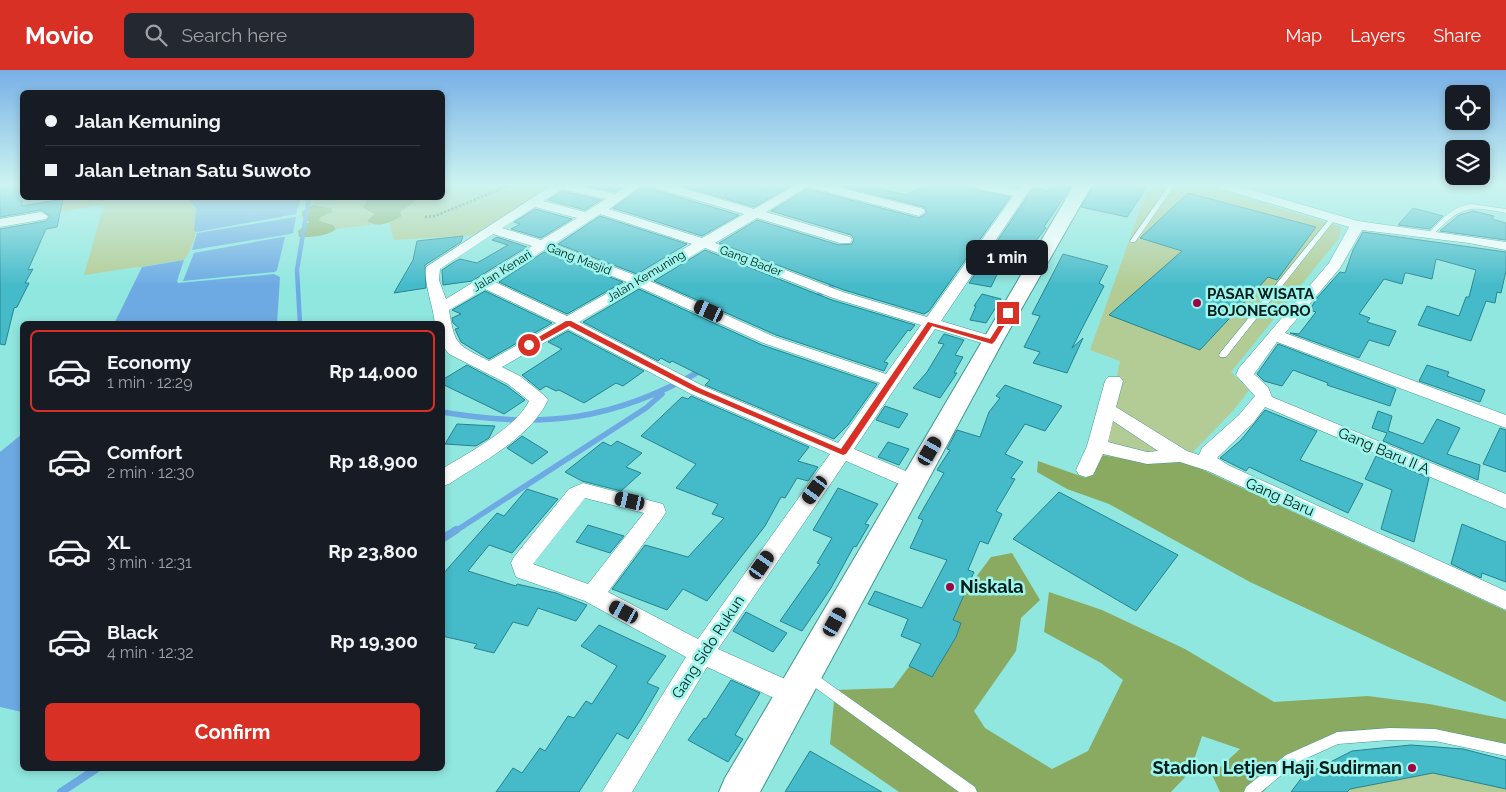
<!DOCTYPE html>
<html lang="en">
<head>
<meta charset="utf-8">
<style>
  :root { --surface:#171b24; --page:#242831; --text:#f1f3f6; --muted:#9ea1a6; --line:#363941; --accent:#d93025 }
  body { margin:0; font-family:Raleway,sans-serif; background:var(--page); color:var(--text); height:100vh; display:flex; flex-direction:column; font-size:19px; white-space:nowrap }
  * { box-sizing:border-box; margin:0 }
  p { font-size:16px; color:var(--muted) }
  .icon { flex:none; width:28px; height:28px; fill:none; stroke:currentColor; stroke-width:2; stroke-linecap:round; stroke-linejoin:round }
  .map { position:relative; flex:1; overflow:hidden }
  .side { position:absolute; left:20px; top:251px; width:425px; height:450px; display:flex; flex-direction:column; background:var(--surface); border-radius:8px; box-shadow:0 2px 8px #0003 }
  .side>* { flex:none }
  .banner { position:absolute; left:20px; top:20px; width:425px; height:110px; border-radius:8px; box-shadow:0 2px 8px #0003; display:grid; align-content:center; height:110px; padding:0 25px; background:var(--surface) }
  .tools { position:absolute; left:1445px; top:15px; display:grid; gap:10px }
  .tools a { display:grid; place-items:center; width:45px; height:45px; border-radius:8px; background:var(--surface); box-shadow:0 2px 8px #0003; font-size:25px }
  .end { position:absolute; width:22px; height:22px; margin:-11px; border:6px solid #d93025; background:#fff; box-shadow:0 0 0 2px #fff }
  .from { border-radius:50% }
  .bubble { position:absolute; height:35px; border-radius:8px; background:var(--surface); box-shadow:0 2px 8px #0003; font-size:16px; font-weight:700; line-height:35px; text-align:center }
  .car { position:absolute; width:15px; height:30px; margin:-15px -8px; border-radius:6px; box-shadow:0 0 4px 1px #0007; background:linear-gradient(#222 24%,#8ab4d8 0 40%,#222 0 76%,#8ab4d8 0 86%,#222 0) }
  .banner b { display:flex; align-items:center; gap:18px; height:48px; font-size:19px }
  .banner b+b { border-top:1px solid var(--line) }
  .banner i { width:12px; height:12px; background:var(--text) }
  ul { padding:9px 0 0; list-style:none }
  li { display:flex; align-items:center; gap:15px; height:82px; margin:0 10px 8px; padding:0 15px; border:2px solid transparent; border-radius:8px }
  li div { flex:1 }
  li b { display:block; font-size:19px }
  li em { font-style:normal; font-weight:700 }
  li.selected { border-color:var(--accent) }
  li>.icon { width:45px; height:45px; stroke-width:1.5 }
  .button { display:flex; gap:10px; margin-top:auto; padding:10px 25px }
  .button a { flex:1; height:58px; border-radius:8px; background:var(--accent); color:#fff; font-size:20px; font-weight:700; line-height:58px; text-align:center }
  header { display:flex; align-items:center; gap:30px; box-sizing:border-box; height:70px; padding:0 25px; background:var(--accent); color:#fff }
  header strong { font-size:24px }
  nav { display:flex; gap:28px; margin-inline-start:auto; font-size:18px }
  .search { width:350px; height:45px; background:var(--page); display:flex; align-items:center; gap:12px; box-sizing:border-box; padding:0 18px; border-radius:8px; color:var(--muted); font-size:19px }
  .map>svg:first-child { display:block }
</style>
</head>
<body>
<header>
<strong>Movio</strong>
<div class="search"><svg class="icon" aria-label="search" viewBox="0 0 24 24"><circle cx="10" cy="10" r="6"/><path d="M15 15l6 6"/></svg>Search here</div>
<nav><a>Map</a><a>Layers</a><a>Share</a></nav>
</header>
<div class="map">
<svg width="1506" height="722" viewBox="0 0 1506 722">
  <rect width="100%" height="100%" fill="#90e7df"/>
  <!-- green -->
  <path fill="#b3cb94" d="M443 115H556L473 165 394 170 389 153 402 146 400 142 415 132 413 128H442Z
    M1149 115H1204L1341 157 1339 168 1231 302 1249 320 1233 341 1184 391 1150 393 1101 385 1120 291 1090 280Z
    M60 128H188C203 143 196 175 184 190L84 205 104 134 57 143Z
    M315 128H368L363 138 374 144 367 151 372 155 336 159 333 155 319 151 321 147 331 142 324 135H313Z
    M1411 675 1464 679 1506 690V722H1291L1303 706 1352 681Z"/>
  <!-- forest -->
  <path fill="#8baa61" d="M368 128H413L415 132 400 142 402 146C391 152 378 159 367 151L374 144 363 138Z
    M313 135 331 138 332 142 321 147 319 151 333 155 336 159C326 167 311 167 299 167L298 161 309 152 302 146V141Z
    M1101 385 1150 393 1184 391 1506 541V632L1250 512 1109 434 1067 419 1037 402 1038 391 1086 408Z
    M1012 483 1040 530 1021 548 1016 581 974 641 985 658 1052 699 1088 681 1123 610 1101 593 1044 562 1049 522 1102 540 1185 579 1274 632 1368 626 1429 634 1506 649V684L1439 668 1350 670 1301 683 1263 722H1220L1212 705 1240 679 1202 666 1190 702 1171 722H899L830 674 835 620 893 618 991 487Z"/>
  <!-- water -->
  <path fill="#6daae3" d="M188 128H301L296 144 197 162 194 161 196 138Z
    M296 147 293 163 290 164 192 180 197 163Z
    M282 167H285L277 200 275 202 183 211 194 183Z
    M184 190 177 211 178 213 274 204 280 207 277 254H114L142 197Z
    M22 364V642L0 637V382Z"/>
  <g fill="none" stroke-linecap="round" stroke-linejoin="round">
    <!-- stream-far2 -->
    <path stroke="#6daae3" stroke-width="4.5" d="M813 229 838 212
      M300 254 297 200 309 128"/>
    <!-- stream-far1 -->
    <path stroke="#6daae3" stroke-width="5.5" d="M442 342C543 359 613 351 702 300
      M454 462 646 338 662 324"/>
    <!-- stream -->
    <path stroke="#6daae3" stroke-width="8" d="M442 469 456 460
      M61 722 96 699"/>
  </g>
  <!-- building -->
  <path fill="#45bac9" stroke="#27838f" d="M0 115H18L22 121V136L63 129 57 157 46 159 28 200 33 199 25 213H29L17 237 14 238 5 275 0 274V159L46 151 50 146 41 140 0 147Z
    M583 115H626L615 122Z
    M645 115H652L655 120 739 145 702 166 613 138Z
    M678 115H793L754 137Z
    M837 115H866L906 125 927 115H972L976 120 1010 127 929 241 924 244 844 220 719 173 757 150 839 175 852 174 854 169 851 165 771 141 810 117 813 120 919 148 927 143 924 137Z
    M1055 115H1072L1044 157 1046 158 1031 177 1035 178 1025 191 1006 186 991 217 969 213 1033 118 1048 121 1050 116Z
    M1094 115H1148L1127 147 1081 137Z
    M562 121 601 130 585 140 548 130Z
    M1188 123 1316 157 1277 210 1268 207 1200 280 1109 245 1182 181 1140 168Z
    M1413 138 1443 146 1430 159 1398 155Z
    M535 139 572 149 541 168 511 159 520 154 514 152Z
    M1473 141 1494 146 1492 149 1506 153V170L1440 161 1459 145Z
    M600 146 687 174 637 204 558 174Z
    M1363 162 1506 182V201L1501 223 1497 222 1495 233 1486 231 1471 271 1418 255 1427 236 1459 246 1466 227H1469L1476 200 1436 189 1432 209 1407 203H1405L1402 214 1384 209 1359 244 1370 248 1367 252 1396 261 1389 276 1369 270 1359 288 1290 263 1299 264 1316 242 1310 240 1316 229 1340 202 1345 203 1353 180Z
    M463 166 461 172 425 195 426 218 394 223 413 190 417 171Z
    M497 167 527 177 472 211 443 215 442 200 454 192 460 189 477 193 508 175 492 170Z
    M705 180 832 230 915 255 910 261 908 260 884 292 888 293 884 301 776 265 654 211Z
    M544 182 623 212 567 244 499 212Z
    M1063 184 1108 196 1099 213 1104 216 1072 278 1083 268 1067 303 1033 293 1040 282 1024 277 1040 246 1032 244Z
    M639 219 762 275 877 314 848 355 834 369 705 315 710 310 672 291 670 293 661 288 658 291 583 252Z
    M485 221 552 253 489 289 461 272 455 259 459 258 453 253 452 248 461 244 452 240Z
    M982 224 1001 229 986 253 970 250 976 236H974Z
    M568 261 644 301 623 316 616 313 584 333 559 320 556 321 546 316 540 320 522 305 562 279 548 272Z
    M944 264 964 270 955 285 963 287 954 303H957L940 328 913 318 927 302 944 274 938 273Z
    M1278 274 1396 319 1390 336 1327 315 1328 313 1293 300 1282 316 1264 311 1257 304Z
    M467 295 507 316 525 330 504 344 442 314V310Z
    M1427 295 1449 302 1447 306 1485 320 1480 332 1419 311Z
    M1005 315 1062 336 1045 361 1025 354 1005 384 1023 392 1011 408 1015 409 996 441 1002 444 988 474 980 471 968 500 974 502 953 550 961 553 956 567 932 607 909 596 921 574 901 566 908 549 868 534 875 521 922 538 947 490 910 478 923 450 918 448 944 403 937 400 950 380 947 379 957 360 980 367 989 342 1000 328 996 326Z
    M691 326 809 377 798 391 818 397 808 411 797 408 785 428 781 427 765 456 707 531 683 519 667 540 612 519 645 475 688 487 724 448 712 444 718 434 676 418 696 394 641 366 682 327 688 329Z
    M885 336 908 344 899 358 876 350Z
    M1265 340 1317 361 1300 390 1363 414 1348 443 1249 397 1246 401 1220 388 1241 370Z
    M1378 341 1392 346 1388 361 1423 374 1437 349 1460 358 1447 384 1480 395 1478 410 1383 371 1387 363 1372 358Z
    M457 354 495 356 489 368 476 376 445 374Z
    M1500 358 1506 360V402L1483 394Z
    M522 366 548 382 532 394 507 378Z
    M617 371 642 383 626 397 641 403 621 421 582 411 565 402 603 372 611 376Z
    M888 372 909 379 899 395 878 387Z
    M1376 386 1429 408 1414 472 1381 459 1392 420 1365 409Z
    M838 418 878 434 865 454 869 455 856 477 854 476 831 518 802 561 780 551 820 494 817 493 832 468 813 460Z
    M527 419 558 429 512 483 489 475 468 501 516 516 517 514 556 523 587 535 576 551 538 538 528 556 513 552 494 583 474 578 477 574 442 566V505L497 443 504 446Z
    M1059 422 1178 485 1136 541 1013 469Z
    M1462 454 1506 472V512L1482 503 1481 508 1451 494Z
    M588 455 624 466 610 483 576 472Z
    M746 542 787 563 773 582 733 561Z
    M599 555 666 586 647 613 659 618 641 649 628 669 617 663 579 722H496L513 698 522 703 540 678 545 681 568 646 574 648 586 631 592 634 617 596 581 576Z
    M731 610 760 623 735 665 743 669 728 692 688 670 704 648 706 649Z
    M1411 675 1463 679 1506 690V719L1433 703 1350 719 1347 722H1291L1303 706 1352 681Z
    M810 681 882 722H785Z"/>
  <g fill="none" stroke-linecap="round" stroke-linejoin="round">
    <defs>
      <path id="service" d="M1169 115H1175L1135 172H1131L1130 171Z
        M1471 134 1506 139V143C1467 135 1461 136 1433 165H1429V163C1442 149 1452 137 1471 134Z
        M1331 147 1336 148 1226 287H1220L1219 285 1220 283Z
        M810 602 814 603 975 717 977 722H959L806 611 804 607 806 603Z
        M1390 658 1435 659 1506 674V686L1435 671 1390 670 1338 674 1296 693 1261 722H1244L1246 717 1286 685 1333 664 1337 662Z"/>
      <path id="minor" d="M552 115H575L615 124 629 115H643L609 139 702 168 744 144 656 118 654 115H672L754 139 796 115H810L766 142 850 167 852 170 850 173H840L757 148 715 173 843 222 927 247 1013 126 976 118 974 115H996L1018 119 1021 115H1033L941 251 998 268 1000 271 992 276 935 259 854 379 920 407 923 412 920 417 913 419 906 417 846 391 718 579 803 617 807 625 803 633 794 636 785 633 707 597 632 722H602L686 587 585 531 516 507 511 493 514 487 569 419 583 413 663 434 666 442 663 447 608 522 698 569 830 384 691 324 568 259 502 297 520 306 545 326 548 330C530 368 483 391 449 414L442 416V399C468 383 516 358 529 331L508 314 449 284 442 275V254H435C433 234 424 216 426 197ZM562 119 606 129 585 142 543 131ZM535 137 577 148 541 170 502 158ZM600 144 692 174 637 206 554 174ZM493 164 532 176 446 229 439 210 440 199ZM705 178 833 228 921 255 886 304 775 267 650 211ZM544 180 627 212 567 246 495 212ZM639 217 763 273 880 313 838 373 703 316 579 252ZM485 219 556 253 489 291C457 274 455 277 449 240ZM585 428 644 443 588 514 533 494Z
        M811 115H830L924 139 925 142 919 146 813 118Z
        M1217 115H1235L1358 151 1506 172V180L1469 173 1362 160 1340 198 1285 263 1506 345V358L1277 272 1254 304 1268 317 1272 327 1506 424V439L1265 337 1253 353 1217 388 1230 396 1506 521V540L1208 401 1180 392 1147 394 1103 384 1093 405 1086 407 1079 405 1076 400 1087 376 1105 311 1108 307H1120L1123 311 1116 337 1187 381 1199 385 1202 378 1239 345 1255 326 1236 305 1239 298 1329 193 1349 157 1219 118ZM1113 351 1158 381 1147 382 1108 372Z
        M41 142 48 146 46 149 0 157V149Z"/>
      <path id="secondary" d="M1074 115H1092L1003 271 760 722H719L725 708Z"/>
    </defs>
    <!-- service casing -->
    <use href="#service" stroke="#409991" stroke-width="1"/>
    <!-- minor casing -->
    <use href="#minor" stroke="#409991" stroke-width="1"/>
    <!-- secondary casing -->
    <use href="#secondary" stroke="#409991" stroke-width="2"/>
    <!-- path -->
    <path stroke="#477f7a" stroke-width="2.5" stroke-dasharray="2 2" stroke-linecap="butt" d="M425 147 435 146 510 115"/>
    <!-- service -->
    <use href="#service" fill="#fff" fill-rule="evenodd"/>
    <!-- minor -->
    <use href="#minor" fill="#fff" fill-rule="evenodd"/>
    <!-- secondary -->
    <use href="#secondary" fill="#fff" fill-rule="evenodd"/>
  </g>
  <!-- sky -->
  <linearGradient id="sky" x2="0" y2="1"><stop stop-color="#77b0e6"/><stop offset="0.53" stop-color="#cdf4f1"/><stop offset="1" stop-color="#cdf4f1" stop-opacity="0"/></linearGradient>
  <rect width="1506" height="216" fill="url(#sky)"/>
  <!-- route -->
  <path fill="#d93025" d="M1008 241 1012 243 995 271 992 274 932 256 846 384 843 385 694 321 569 256 531 277 525 275 566 251H571L699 318 841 379 928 252 990 269Z"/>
  <!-- markers -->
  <g fill="#a00343" stroke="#9df5ec" stroke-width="2">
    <circle cx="1197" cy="233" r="5"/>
    <circle cx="950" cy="517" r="5"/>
    <circle cx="1412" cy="698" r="5"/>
  </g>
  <g text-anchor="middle" stroke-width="5" stroke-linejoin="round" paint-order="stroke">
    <!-- far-street labels -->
    <g font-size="12" fill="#031e1c" stroke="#9df5ec">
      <text transform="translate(579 189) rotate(21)" y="4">Gang Masjid</text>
      <text transform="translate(751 191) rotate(21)" y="4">Gang Bader</text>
      <text transform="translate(502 201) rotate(-32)" y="4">Jalan Kenari</text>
      <text transform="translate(646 206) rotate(-31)" y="4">Jalan Kemuning</text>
    </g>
    <!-- poi labels -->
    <g font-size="15" font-weight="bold" fill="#031e1c" stroke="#9df5ec" text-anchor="start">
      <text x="1207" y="229">PASAR WISATA<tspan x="1207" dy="17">BOJONEGORO</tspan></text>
    </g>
    <!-- street labels -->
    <g font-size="15" fill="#031e1c" stroke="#9df5ec">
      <text transform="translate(1384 381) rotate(23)" y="5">Gang Baru II A</text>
      <text transform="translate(1280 427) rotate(24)" y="5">Gang Baru</text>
      <text transform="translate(708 577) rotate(-57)" y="5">Gang Sido Rukun</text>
    </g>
    <!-- near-poi labels -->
    <g font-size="18" font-weight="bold" fill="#031e1c" stroke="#9df5ec" text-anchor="start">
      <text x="960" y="523">Niskala</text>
      <text x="1402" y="704" text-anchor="end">Stadion Letjen Haji Sudirman</text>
    </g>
  </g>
</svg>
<div class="tools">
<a><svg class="icon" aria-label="locate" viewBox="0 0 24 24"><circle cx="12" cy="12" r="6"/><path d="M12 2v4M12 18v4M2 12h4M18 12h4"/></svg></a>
<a><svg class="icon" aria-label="layers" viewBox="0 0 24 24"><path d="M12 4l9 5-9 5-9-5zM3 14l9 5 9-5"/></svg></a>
</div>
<i class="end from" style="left:529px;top:275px"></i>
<i class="end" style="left:1008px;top:243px"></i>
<div class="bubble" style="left:966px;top:170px;width:82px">1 min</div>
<i class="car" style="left:709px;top:241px;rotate:295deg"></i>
<i class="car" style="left:930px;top:381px;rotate:30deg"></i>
<i class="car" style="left:815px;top:420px;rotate:216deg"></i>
<i class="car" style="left:630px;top:431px;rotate:283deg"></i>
<i class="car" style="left:762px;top:495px;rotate:35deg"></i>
<i class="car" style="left:624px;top:542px;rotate:298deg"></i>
<i class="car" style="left:835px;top:552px;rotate:29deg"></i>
<div class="banner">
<b><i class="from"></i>Jalan Kemuning</b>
<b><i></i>Jalan Letnan Satu Suwoto</b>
</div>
<section class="side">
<ul>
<li class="selected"><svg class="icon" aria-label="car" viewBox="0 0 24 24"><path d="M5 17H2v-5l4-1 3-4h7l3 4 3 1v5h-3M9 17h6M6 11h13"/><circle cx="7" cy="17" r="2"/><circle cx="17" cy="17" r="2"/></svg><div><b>Economy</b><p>1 min · 12:29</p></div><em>Rp 14,000</em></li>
<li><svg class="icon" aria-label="car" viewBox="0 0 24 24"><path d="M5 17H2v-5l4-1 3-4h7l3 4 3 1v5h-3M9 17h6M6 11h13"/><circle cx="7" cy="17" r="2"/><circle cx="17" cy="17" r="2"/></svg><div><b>Comfort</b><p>2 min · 12:30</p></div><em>Rp 18,900</em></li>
<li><svg class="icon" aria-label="car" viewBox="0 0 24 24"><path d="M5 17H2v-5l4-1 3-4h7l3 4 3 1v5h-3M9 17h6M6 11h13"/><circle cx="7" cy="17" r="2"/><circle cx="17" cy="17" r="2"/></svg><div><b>XL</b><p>3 min · 12:31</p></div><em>Rp 23,800</em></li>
<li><svg class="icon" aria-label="car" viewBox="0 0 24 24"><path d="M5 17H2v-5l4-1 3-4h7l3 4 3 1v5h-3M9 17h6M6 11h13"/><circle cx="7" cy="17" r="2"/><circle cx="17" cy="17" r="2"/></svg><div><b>Black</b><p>4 min · 12:32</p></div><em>Rp 19,300</em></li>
</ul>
<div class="button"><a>Confirm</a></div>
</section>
</div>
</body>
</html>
